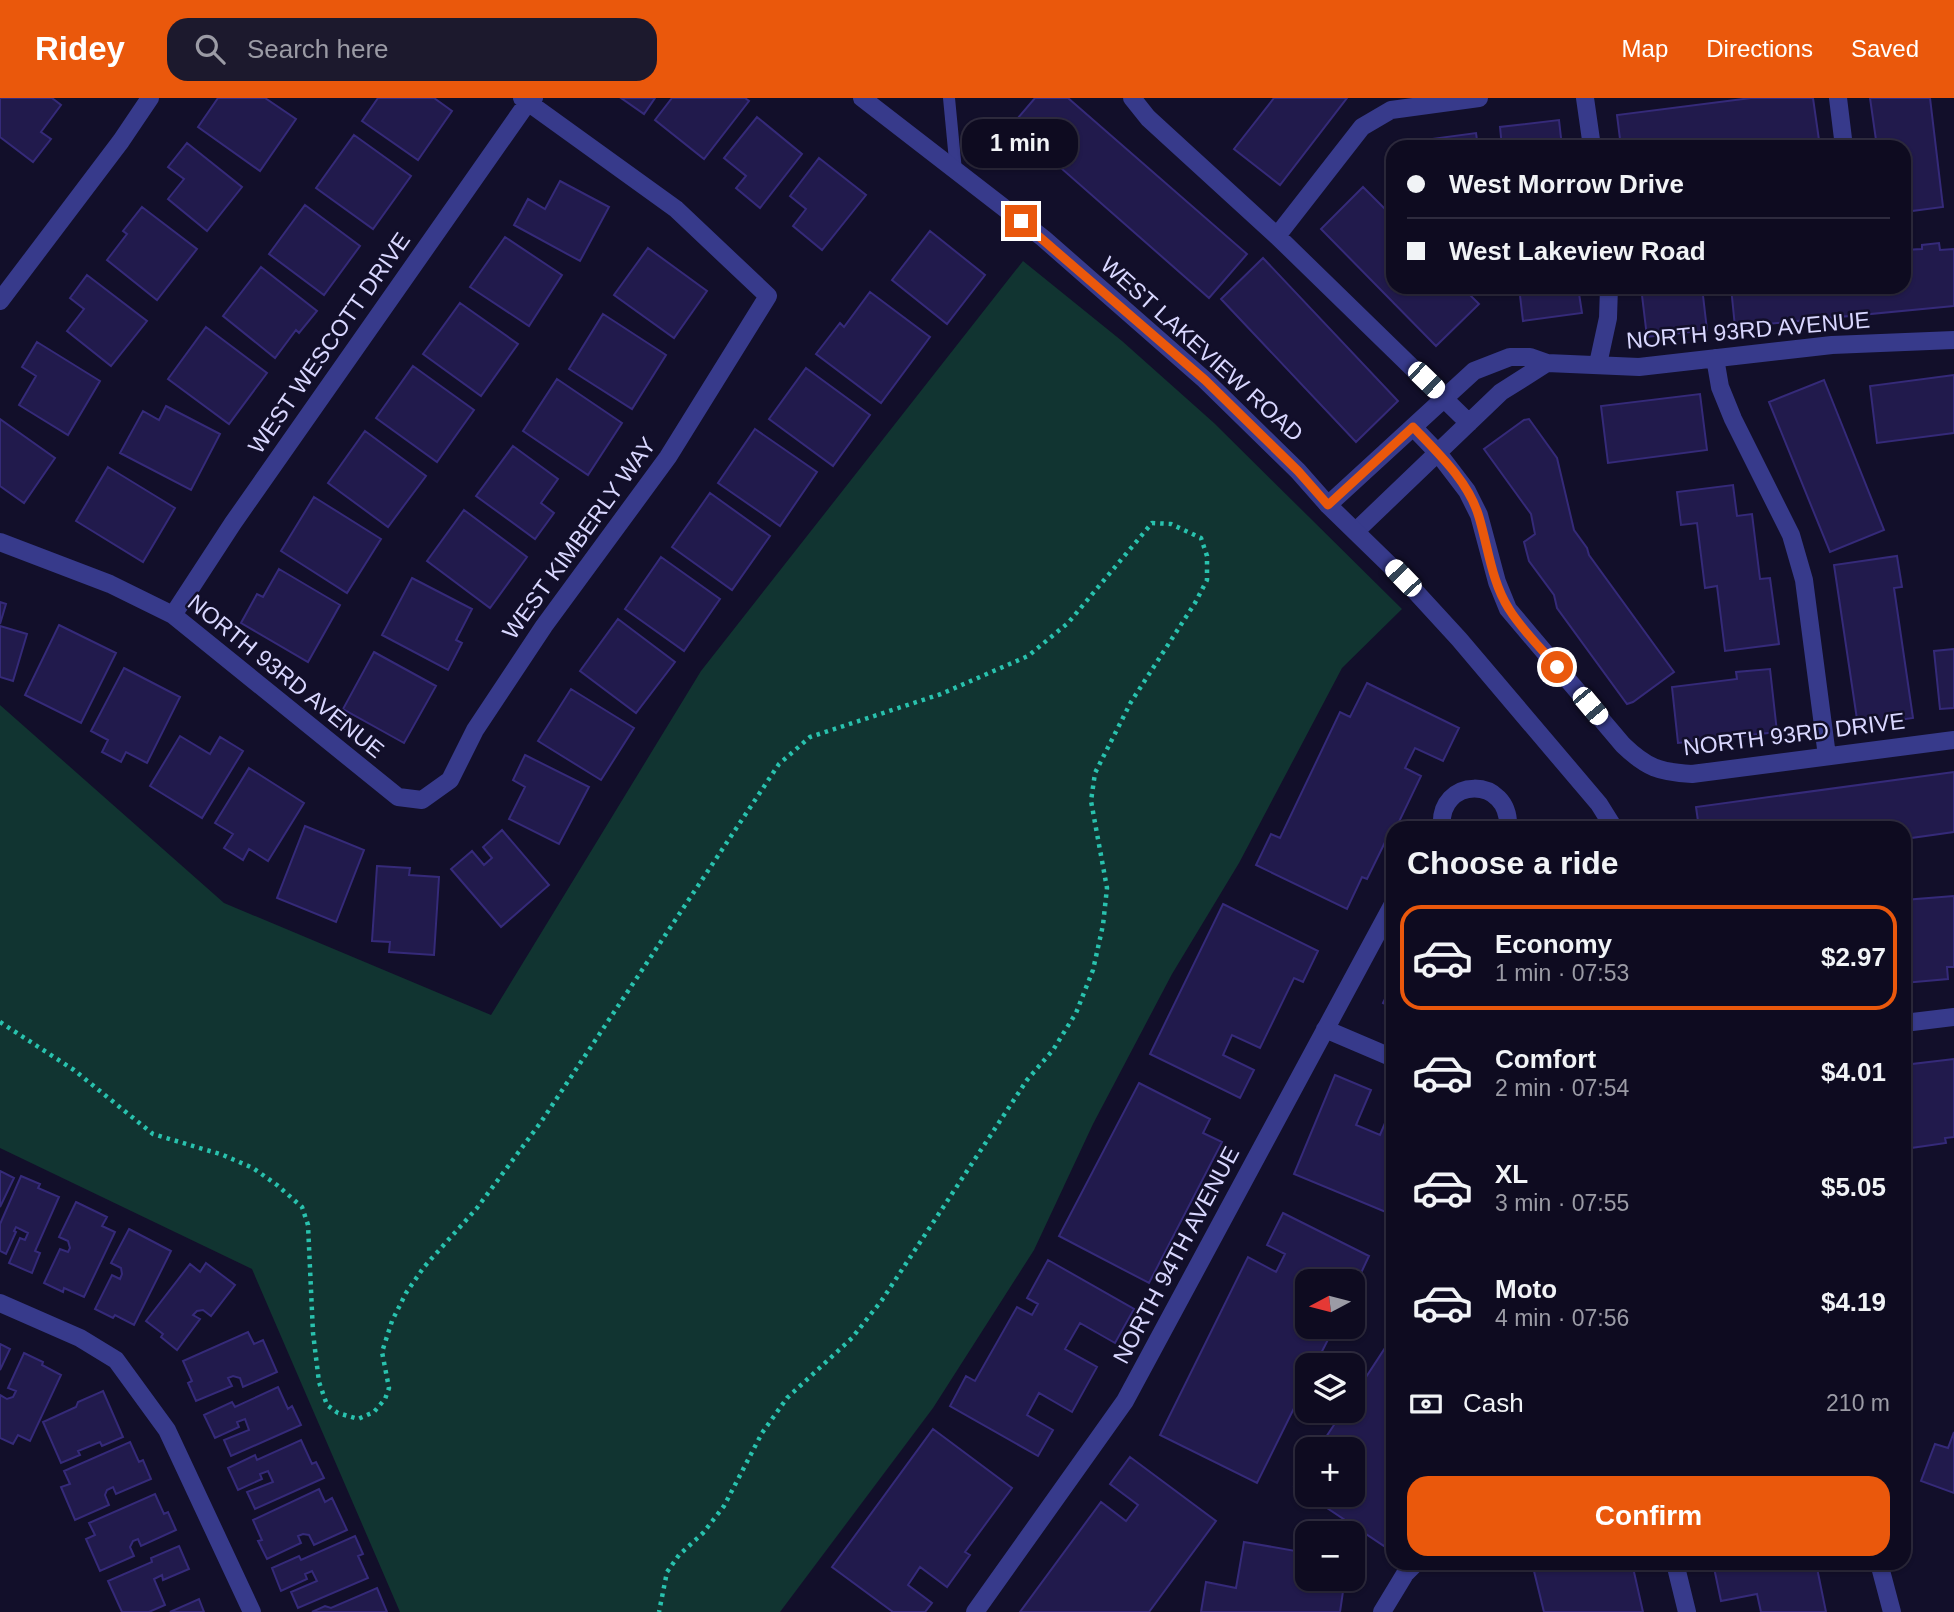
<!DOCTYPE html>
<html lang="en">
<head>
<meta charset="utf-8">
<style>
  :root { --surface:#0e0b20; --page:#1c192d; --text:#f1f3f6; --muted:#9b9ba5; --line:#2e2b3e; --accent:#ea580c }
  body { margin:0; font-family:Helvetica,sans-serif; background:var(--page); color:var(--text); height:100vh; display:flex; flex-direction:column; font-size:26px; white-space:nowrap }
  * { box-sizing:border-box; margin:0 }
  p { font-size:23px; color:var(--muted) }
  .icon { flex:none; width:38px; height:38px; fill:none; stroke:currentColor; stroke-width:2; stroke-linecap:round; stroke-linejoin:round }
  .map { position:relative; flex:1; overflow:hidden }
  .drawer { position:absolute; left:1386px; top:723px; width:525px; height:749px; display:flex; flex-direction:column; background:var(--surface); border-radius:21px; box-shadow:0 2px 5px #0004,0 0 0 2px var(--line) }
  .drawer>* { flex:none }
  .hud { position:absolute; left:1386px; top:42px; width:525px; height:154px; border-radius:21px; box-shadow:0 2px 5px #0004,0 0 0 2px var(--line); display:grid; align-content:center; height:154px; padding:0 21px; background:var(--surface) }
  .needle { width:46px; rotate:263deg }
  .tools { position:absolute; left:1295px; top:1171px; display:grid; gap:14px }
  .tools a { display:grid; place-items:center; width:70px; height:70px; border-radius:14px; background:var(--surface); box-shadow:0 2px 5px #0004,0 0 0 2px var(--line); font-size:35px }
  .end { position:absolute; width:32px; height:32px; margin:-16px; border:9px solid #ea580c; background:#fff; box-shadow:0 0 0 4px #fff }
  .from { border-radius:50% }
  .bubble { position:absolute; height:49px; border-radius:21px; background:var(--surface); box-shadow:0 2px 5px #0004,0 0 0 2px var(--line); font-size:23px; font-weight:700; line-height:49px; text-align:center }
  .car { position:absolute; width:21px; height:42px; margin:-21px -10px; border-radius:9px; box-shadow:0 0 5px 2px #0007; background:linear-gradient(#fff 24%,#345 0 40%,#fff 0 76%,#345 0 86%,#fff 0) }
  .hud b { display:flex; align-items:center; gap:24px; height:66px; font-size:26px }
  .hud b+b { border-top:2px solid var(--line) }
  .hud i { width:18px; height:18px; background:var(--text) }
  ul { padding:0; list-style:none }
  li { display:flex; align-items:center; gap:21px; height:105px; margin:0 14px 10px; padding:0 7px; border:4px solid transparent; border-radius:21px }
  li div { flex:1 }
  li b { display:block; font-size:26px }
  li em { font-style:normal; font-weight:700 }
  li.on { border-color:var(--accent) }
  li>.icon { width:63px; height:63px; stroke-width:1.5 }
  h2 { padding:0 21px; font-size:32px; line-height:84px }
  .pay { display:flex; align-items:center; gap:18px; height:77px; padding:0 21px; font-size:26px }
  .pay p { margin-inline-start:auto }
  .action { display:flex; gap:14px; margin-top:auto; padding:14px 21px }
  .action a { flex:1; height:80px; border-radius:21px; background:var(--accent); color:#fff; font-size:28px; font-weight:700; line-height:80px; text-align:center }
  header { display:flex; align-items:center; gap:42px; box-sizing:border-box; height:98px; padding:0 35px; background:var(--accent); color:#fff }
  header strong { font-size:33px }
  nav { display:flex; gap:38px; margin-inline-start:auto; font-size:24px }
  .search { width:490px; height:63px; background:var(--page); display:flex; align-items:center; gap:18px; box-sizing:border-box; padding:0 24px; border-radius:21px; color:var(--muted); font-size:26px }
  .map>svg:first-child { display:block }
</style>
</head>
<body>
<header>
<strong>Ridey</strong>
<div class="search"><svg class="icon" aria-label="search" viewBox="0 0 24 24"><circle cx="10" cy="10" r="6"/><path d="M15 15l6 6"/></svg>Search here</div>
<nav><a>Map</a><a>Directions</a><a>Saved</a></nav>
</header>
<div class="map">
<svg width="1954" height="1514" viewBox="0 0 1954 1514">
  <rect width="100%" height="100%" fill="#120f2a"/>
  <!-- green -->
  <path fill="#113431" d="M1023 163 1122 243 1214 325 1402 511 1342 570 1239 765 1172 876 1093 1026 1034 1152 933 1310 780 1514H400L252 1171 0 1050V607L224 805 491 917 701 573Z"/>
  <!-- building -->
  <path fill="#211a4c" stroke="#352a79" stroke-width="2" d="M0 0H52L61 7 41 34 51 41 33 64 0 39Z
    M218 0H265L296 21 260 73 198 29Z
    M378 0H434L452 13 418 62 362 23Z
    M621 0H655L644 16Z
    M672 0H745L749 3 704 61 655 22Z
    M1035 0H1068L1247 156 1209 200 1012 27Z
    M1274 0H1347L1280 87 1234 51Z
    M1751 0H1813L1820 49H1621L1617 17Z
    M1870 0H1930L1943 109 1904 114V49H1877Z
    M757 19 802 56 760 110 736 90 746 78 724 60Z
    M1559 22 1562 49H1502L1500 29Z
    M1476 35 1478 49H1409V44Z
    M354 37 411 78 373 131 316 90Z
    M187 45 242 89 207 133 168 101 184 81 168 69Z
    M819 60 866 97 822 152 793 128 806 111 790 98Z
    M560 83 609 109 580 163 514 127 528 101 545 111Z
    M1363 89 1393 119V189H1462L1479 206 1436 248 1321 131Z
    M305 107 360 148 324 197 269 156Z
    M142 109 197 151 157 202 107 162 127 136 123 133Z
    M930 133 985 177 947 226 892 182Z
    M505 139 562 177 529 228 470 189Z
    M1939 145 1940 152 1954 151V208L1735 229 1731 189H1904V152L1922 151V147Z
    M648 150 707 193 674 240 614 197Z
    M1263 160 1398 303 1356 344 1221 201Z
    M261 169 317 213 299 235 296 232 275 260 223 218Z
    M87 177 147 223 111 268 67 233 84 211 70 200Z
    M1519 189H1578L1582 215 1523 223Z
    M1641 189H1702L1707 232 1647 239Z
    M870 194 930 239 881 305 816 256 840 225 844 229Z
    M460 205 518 246 481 298 423 256Z
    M603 216 666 257 632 311 569 271Z
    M206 229 267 275 229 326 168 281Z
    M37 244 100 283 68 337 19 307 36 278 22 269Z
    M413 268 474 312 437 364 376 320Z
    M806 270 870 317 833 368 769 321Z
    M1954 277V335L1877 345 1870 288Z
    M557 281 622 325 588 377 523 333Z
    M1824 282 1884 432 1830 454 1769 304Z
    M1700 296 1707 352 1608 365 1601 308Z
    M166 308 220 336 191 392 120 355 143 313 159 322Z
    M0 321 55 360 24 405 0 388Z
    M1529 321 1557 360 1574 432 1587 450 1589 457 1674 574 1633 604 1627 606 1557 510 1554 497 1529 463 1524 444 1535 436 1531 416 1484 351 1524 322Z
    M755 331 817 374 780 428 718 385Z
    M365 333 426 378 388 429 328 385Z
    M513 348 558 381 541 405 554 415 535 441 476 398Z
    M108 369 175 410 143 464 76 423Z
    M1733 387 1737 418 1752 416 1760 481 1770 480 1779 546 1725 553 1717 488 1705 490 1697 425 1681 427 1677 394Z
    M710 395 770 438 732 492 672 449Z
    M314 399 381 441 347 495 281 453Z
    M464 412 527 459 490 510 427 463Z
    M1897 458 1902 489 1894 490 1913 620 1858 628 1834 467Z
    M661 459 720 501 684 553 625 511Z
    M279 471 340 507 308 564 241 525 257 496 263 499Z
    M412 480 472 511 456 542 462 545 448 572 382 537Z
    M0 504 6 506 0 526Z
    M618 521 675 564 636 615 580 573Z
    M59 527 116 555 81 625 25 597Z
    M0 528 27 536 13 583 0 579Z
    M1954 551V610L1940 611 1934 553Z
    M374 554 436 588 404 645 343 611Z
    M124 570 180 599 147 665 126 654 121 664 102 654 108 642 91 633Z
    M1770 571 1777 634 1678 645 1672 589 1737 581 1736 574Z
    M1367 585 1459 630 1443 663 1415 650 1405 670 1421 678 1396 730H1393V734L1391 732 1367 781 1362 779 1347 811 1256 767 1271 736 1280 740 1340 614 1350 619Z
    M571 591 634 630 601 682 538 643Z
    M180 638 210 656 220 639 243 653 202 720 150 688Z
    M525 657 589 689 559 746 509 721 525 689 513 682Z
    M249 670 304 705 268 763 249 751 243 762 224 750 233 736 215 725Z
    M1954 674V734L1904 741V730H1699L1696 709Z
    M305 728 364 752 336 824 277 800Z
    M502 732 549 787 501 829 451 771 472 753 484 767 492 760 483 749Z
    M377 768 410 770 409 777 439 779 434 857 389 854 390 844 372 843Z
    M1954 798V869H1947L1948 881 1904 885V802Z
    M1223 806 1318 853 1303 884 1294 880 1260 950 1232 937 1223 957 1254 972 1240 1000 1150 956Z
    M1393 884V910L1383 905Z
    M1954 961V1039L1945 1040 1946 1045 1904 1051V967Z
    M1335 977 1371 992 1356 1027 1380 1037 1393 1006V1117L1294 1076Z
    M1139 985 1210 1021 1203 1035 1222 1044 1149 1185 1059 1138Z
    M0 1073 14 1080 0 1109Z
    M21 1078 40 1086 38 1090 59 1099 35 1153 40 1155 32 1175 9 1165 20 1140 25 1142 28 1135 16 1129 14 1133 16 1134 6 1156 0 1153V1126Z
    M76 1104 107 1119 102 1128 115 1134 84 1199 64 1190 63 1194 44 1185 60 1151 68 1154 70 1150 68 1143 59 1139Z
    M1283 1115 1369 1158 1353 1192V1183H1307V1228H1335L1315 1267H1307V1284L1257 1385 1160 1337 1248 1159 1276 1174 1285 1156 1267 1147Z
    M129 1131 171 1153 134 1227 115 1217 113 1220 95 1211 112 1177 120 1181 122 1176 121 1170 111 1165Z
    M1048 1162 1134 1211 1115 1245 1080 1225 1065 1251 1097 1269 1072 1314 1039 1295 1027 1317 1053 1332 1038 1358 950 1308 966 1278 975 1283 1017 1209 1032 1217 1038 1206 1027 1200Z
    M206 1165 235 1187 211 1218 203 1212 197 1213 193 1217 200 1221 177 1252 161 1239 163 1236 146 1223 190 1166 200 1174Z
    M248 1234 254 1246 263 1242 277 1274 243 1289 240 1280 233 1278 228 1280 232 1288 196 1303 188 1285 192 1283 183 1263Z
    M0 1246 10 1251 0 1272Z
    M1385 1250 1393 1256V1435L1384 1448 1294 1388 1307 1367V1396H1353V1351H1318L1344 1312H1353V1299Z
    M24 1255 43 1264 42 1267 61 1277 30 1343 18 1337 13 1346 0 1340V1297L7 1301 13 1299 16 1293 8 1290Z
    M278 1289 288 1311 292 1308 301 1327 231 1358 224 1342 249 1332 245 1321 237 1324 239 1329 215 1340 204 1317 232 1304 235 1309Z
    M103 1293 123 1339 102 1348 100 1344 78 1353 80 1357 61 1365 43 1324 76 1309 78 1304Z
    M933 1331 1012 1390 965 1454 970 1457 947 1489 920 1469 908 1487 932 1505 925 1514H893L832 1469Z
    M1954 1334V1395L1921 1383 1935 1346 1948 1350Z
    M301 1342 312 1366 316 1364 324 1380 255 1411 247 1394 273 1384 268 1373 260 1376 262 1381 238 1392 228 1370 255 1357 257 1362Z
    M130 1344 139 1364 143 1362 151 1381 116 1396 113 1389 107 1392 105 1397 109 1407 75 1422 61 1389 70 1386 64 1373Z
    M1130 1359 1216 1423 1149 1514H1020L1101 1404 1126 1423 1138 1407 1110 1386Z
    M319 1391 325 1404 332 1400 347 1432 314 1447 309 1437 303 1436 298 1438 301 1445 267 1461 258 1443 262 1442 253 1422Z
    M155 1396 164 1416 168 1414 176 1432 141 1448 138 1441 133 1443 130 1449 134 1458 100 1473 86 1441 95 1437 89 1425Z
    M355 1438 363 1456 358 1458 368 1480 298 1510 291 1494 317 1483 312 1473 305 1476 307 1481 281 1493 272 1470 299 1458 301 1462Z
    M1244 1444 1307 1455V1480H1345L1340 1514H1201L1206 1484 1236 1490Z
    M179 1448 189 1471 163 1482 162 1477 154 1481 165 1507 149 1514H122L108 1483 152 1464 151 1460Z
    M1532 1465H1603L1604 1467 1632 1465 1643 1514H1544Z
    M1713 1465H1816L1826 1514H1761L1757 1496 1721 1503Z
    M377 1490 387 1514H312L325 1508 331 1510Z
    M199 1501 204 1514H170Z"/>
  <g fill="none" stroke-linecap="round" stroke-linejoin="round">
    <!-- path -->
    <path stroke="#29c2ae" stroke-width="4.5" stroke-dasharray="3.5 5" stroke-linecap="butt" d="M0 924 74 972 153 1036 223 1057 253 1070 277 1087 302 1109 308 1127 313 1235 319 1284 327 1307 338 1315 358 1321 374 1314 385 1301 389 1290 382 1254 392 1223 406 1195 424 1169 477 1110 541 1024 779 666 810 639 941 596 1028 558 1068 525 1152 425 1171 426 1201 440 1207 458V482L1195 505 1131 604 1095 675 1091 703 1107 790 1103 827 1093 872 1076 915 1053 952 1027 982 882 1202 852 1240 787 1300 762 1335 724 1408 703 1435 679 1457 667 1474 659 1514"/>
    <!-- service -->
    <path stroke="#373a8b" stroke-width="12" d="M949 0 956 73"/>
    <!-- minor -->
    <path stroke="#373a8b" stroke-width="18" d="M1132 0 1148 20 1277 138 1469 325
      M1585 0 1592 49
      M1838 0 1844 49
      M1277 138 1362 29 1391 12 1479 0
      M0 203 121 43 150 0
      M1715 260 1720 289 1733 321 1791 437 1804 482 1827 658
      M1598 266 1608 220 1609 189
      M1413 329 1438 355 1467 393 1479 417 1497 484 1508 511 1623 647C1647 670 1659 674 1692 676L1954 642
      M1328 407 1474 273 1510 259H1530L1547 265 1639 269 1832 247 1954 242
      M1357 432 1501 294 1547 265
      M0 444 110 486 173 517 398 699 422 702 450 682 475 632 544 528 668 359 768 198 676 111 522 0
      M173 517 233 425 528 4 534 0
      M1442 730C1437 678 1511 677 1508 730
      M1904 925 1954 919
      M1325 931 1393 960
      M0 1205 80 1240 116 1262 167 1332 252 1514
      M1675 1465 1687 1514
      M975 1514 1125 1303 1393 806
      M1382 1514 1405 1476 1416 1465"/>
    <!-- tertiary -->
    <path stroke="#373a8b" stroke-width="18" d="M862 0 1043 140 1205 282 1298 373 1328 407 1403 480 1459 541 1599 706 1614 730
      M1879 1465 1892 1514"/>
  </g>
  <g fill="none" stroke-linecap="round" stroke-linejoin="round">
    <!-- route -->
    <path stroke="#ea580c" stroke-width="9" d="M1021 123 1205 282 1298 373 1328 407 1413 329C1438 355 1469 384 1479 419 1488 449 1492 485 1509 511 1522 532 1541 550 1557 569"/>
  </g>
  <g text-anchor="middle" stroke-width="5" stroke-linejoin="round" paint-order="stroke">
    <!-- street labels -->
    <g font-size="23" fill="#d9d7ff" stroke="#120f2a">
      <text transform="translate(1748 232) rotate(-5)" y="8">NORTH 93RD AVENUE</text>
      <text transform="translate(329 245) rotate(-55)" y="8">WEST WESCOTT DRIVE</text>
      <text transform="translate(1202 251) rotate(42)" y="8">WEST LAKEVIEW ROAD</text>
      <text transform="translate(579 440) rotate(-54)" y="8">WEST KIMBERLY WAY</text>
      <text transform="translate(286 578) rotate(39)" y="8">NORTH 93RD AVENUE</text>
      <text transform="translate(1794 636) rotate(-7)" y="8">NORTH 93RD DRIVE</text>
      <text transform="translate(1176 1157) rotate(-62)" y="8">NORTH 94TH AVENUE</text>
    </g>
  </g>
</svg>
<div class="tools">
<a><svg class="needle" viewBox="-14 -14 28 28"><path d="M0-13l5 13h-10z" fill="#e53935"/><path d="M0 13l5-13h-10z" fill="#9b9ba5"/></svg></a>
<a><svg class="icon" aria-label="layers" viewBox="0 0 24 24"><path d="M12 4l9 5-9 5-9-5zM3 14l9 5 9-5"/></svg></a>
<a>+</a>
<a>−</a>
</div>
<i class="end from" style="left:1557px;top:569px"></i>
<i class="end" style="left:1021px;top:123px"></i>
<div class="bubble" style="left:962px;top:21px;width:116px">1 min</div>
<i class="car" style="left:1426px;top:282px;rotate:134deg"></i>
<i class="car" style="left:1403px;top:480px;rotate:316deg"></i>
<i class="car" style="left:1590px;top:608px;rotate:140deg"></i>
<div class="hud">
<b><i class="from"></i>West Morrow Drive</b>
<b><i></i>West Lakeview Road</b>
</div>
<section class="drawer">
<h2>Choose a ride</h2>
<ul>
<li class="on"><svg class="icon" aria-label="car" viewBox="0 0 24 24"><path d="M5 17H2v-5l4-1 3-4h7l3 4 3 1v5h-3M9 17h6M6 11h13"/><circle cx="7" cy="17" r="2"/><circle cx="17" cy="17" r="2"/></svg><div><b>Economy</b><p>1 min · 07:53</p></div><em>$2.97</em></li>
<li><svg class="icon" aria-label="car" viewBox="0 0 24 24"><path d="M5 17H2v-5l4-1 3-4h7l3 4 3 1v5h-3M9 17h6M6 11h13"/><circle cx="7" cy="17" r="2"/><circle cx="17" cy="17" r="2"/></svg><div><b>Comfort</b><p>2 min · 07:54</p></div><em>$4.01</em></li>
<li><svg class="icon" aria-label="car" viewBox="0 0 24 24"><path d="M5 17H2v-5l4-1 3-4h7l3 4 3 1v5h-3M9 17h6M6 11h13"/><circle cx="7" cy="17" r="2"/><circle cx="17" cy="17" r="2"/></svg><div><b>XL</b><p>3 min · 07:55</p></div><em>$5.05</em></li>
<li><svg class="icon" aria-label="car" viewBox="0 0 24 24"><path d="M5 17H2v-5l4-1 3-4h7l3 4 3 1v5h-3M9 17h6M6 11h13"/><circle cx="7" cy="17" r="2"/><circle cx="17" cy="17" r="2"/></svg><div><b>Moto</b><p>4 min · 07:56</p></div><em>$4.19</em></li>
</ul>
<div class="pay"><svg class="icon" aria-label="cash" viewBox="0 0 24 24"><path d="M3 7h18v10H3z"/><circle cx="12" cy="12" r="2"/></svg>Cash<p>210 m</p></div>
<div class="action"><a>Confirm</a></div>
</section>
</div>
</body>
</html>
